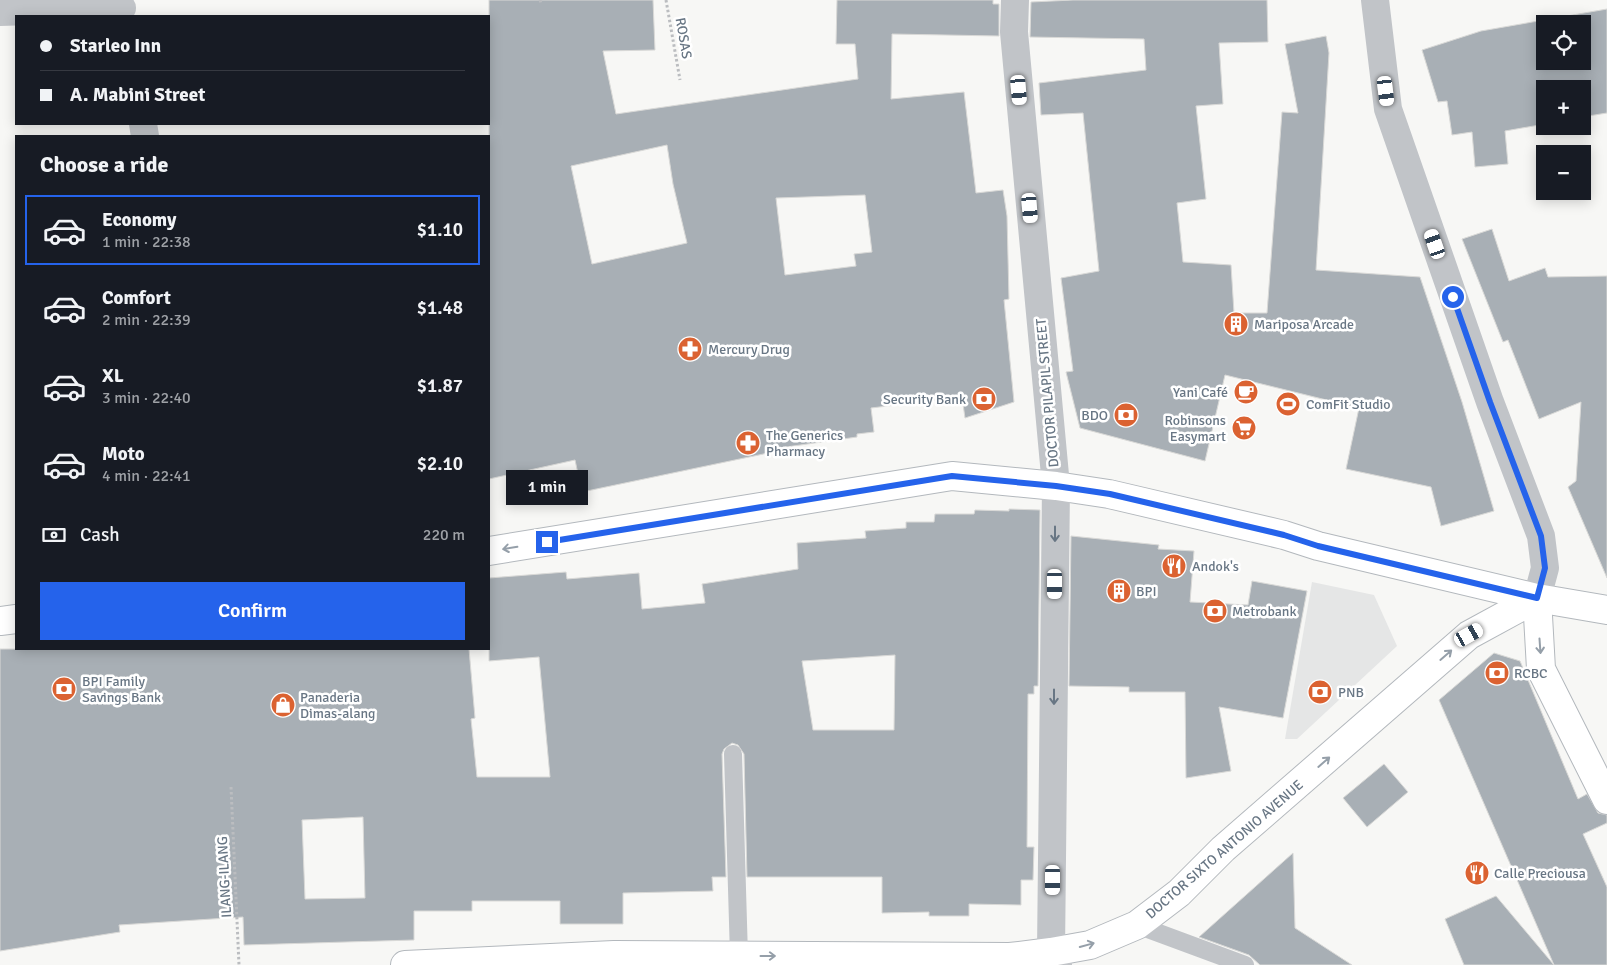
<!DOCTYPE html>
<html lang="en">
<head>
<meta charset="utf-8">
<style>
  :root { --surface:#171b24; --page:#20242c; --text:#f1f3f6; --muted:#9ea1a6; --line:#363941; --accent:#2563eb }
  body { margin:0; font-family:Signika,sans-serif; background:var(--page); color:var(--text); height:100vh; display:flex; flex-direction:column; font-size:19px; white-space:nowrap }
  * { box-sizing:border-box; margin:0 }
  p { font-size:16px; color:var(--muted) }
  .icon { flex:none; width:28px; height:28px; fill:none; stroke:currentColor; stroke-width:2; stroke-linecap:round; stroke-linejoin:round }
  .map { position:relative; flex:1; overflow:hidden }
  .panel { position:absolute; left:15px; top:135px; width:475px; height:515px; display:flex; flex-direction:column; background:var(--surface); border-radius:0px; box-shadow:0 2px 12px #0003 }
  .panel>* { flex:none }
  .guide { position:absolute; left:15px; top:15px; width:475px; height:110px; border-radius:0px; box-shadow:0 2px 12px #0003; display:grid; align-content:center; height:110px; padding:0 25px; background:var(--surface) }
  .tools { position:absolute; left:1536px; top:15px; display:grid; gap:10px }
  .tools a { display:grid; place-items:center; width:55px; height:55px; border-radius:0px; background:var(--surface); box-shadow:0 2px 12px #0003; font-size:25px }
  .end { position:absolute; width:22px; height:22px; margin:-11px; border:6px solid #2563eb; background:#fff; box-shadow:0 0 0 2px #fff }
  .from { border-radius:50% }
  .bubble { position:absolute; height:35px; border-radius:0px; background:var(--surface); box-shadow:0 2px 12px #0003; font-size:16px; font-weight:600; line-height:35px; text-align:center }
  .car { position:absolute; width:15px; height:30px; margin:-15px -8px; border-radius:6px; box-shadow:0 0 4px 1px #0007; background:linear-gradient(#fff 24%,#345 0 40%,#fff 0 76%,#345 0 86%,#fff 0) }
  .guide b { display:flex; align-items:center; gap:18px; height:48px; font-size:19px }
  .guide b+b { border-top:1px solid var(--line) }
  .guide i { width:12px; height:12px; background:var(--text) }
  ul { padding:0; list-style:none }
  li { display:flex; align-items:center; gap:15px; height:70px; margin:0 10px 8px; padding:0 15px; border:2px solid transparent; border-radius:0px }
  li div { flex:1 }
  li b { display:block; font-size:19px }
  li em { font-style:normal; font-weight:600 }
  li.current { border-color:var(--accent) }
  li>.icon { width:45px; height:45px; stroke-width:1.5 }
  h2 { padding:0 25px; font-size:22px; line-height:60px }
  .pay { display:flex; align-items:center; gap:12px; height:55px; padding:0 25px; font-size:19px }
  .pay p { margin-inline-start:auto }
  .cta { display:flex; gap:10px; margin-top:auto; padding:10px 25px }
  .cta a { flex:1; height:58px; border-radius:0px; background:var(--accent); color:#fff; font-size:20px; font-weight:600; line-height:58px; text-align:center }
  .map>svg:first-child { display:block }
</style>
</head>
<body>
<div class="map">
<svg width="1607" height="965" viewBox="0 0 1607 965">
  <rect width="100%" height="100%" fill="#f7f7f5"/>
  <!-- built -->
  <path fill="#e5e6e6" d="M1312 582 1374 595 1397 646 1297 739H1285Z"/>
  <!-- building -->
  <path fill="#a8afb5" stroke="#d9d9d7" fill-rule="evenodd" d="M489 0H653L655 50 603 51 616 114 858 79 855 44H836L837 0H993V4H999V36L892 34 891 99 964 92 976 193 1003 190 1007 216 1009 299 1004 300 1014 402 965 418 962 397 871 408 874 432 857 434V437L772 449 773 452 582 492 575 460 489 479ZM667 145 673 184 687 243 592 264 571 166ZM865 195 872 252 854 254 856 266 785 275 776 198Z
    M1073 0H1267L1268 42 1219 43 1223 104 1196 106 1206 199 1177 203 1183 262 1231 265 1234 313H1267L1282 112 1298 113 1285 44 1326 36 1329 53 1316 270 1420 277 1462 402 1494 511 1441 526 1431 487 1346 469 1359 408 1225 375 1205 461 1080 428 1066 372 1073 371 1061 278 1099 271 1083 113 1041 115 1039 83 1146 70 1144 39 1030 37 1031 2Z
    M1607 9V113L1582 117V89H1545V124L1505 131 1508 164 1475 167 1472 132 1452 135 1447 101 1438 102 1422 50 1481 31ZM1545 24H1582V61H1545Z
    M1492 229 1509 281 1545 268 1548 277 1607 276V578L1568 487 1576 481 1581 402 1539 419 1508 340 1503 342 1462 239Z
    M1009 509 1040 510 1038 686H1034V694H1028L1027 847H1034L1033 880H1021V905L969 904V916H929V912L882 913V877H747L744 754 738 745 732 743 724 749 722 754 726 877H712L713 891 623 893V924H560V901H472V911H414V940L244 945 243 917 119 925 120 932 0 951V649H469L475 718 471 719 477 777H550L539 657 489 661V578L566 572 567 579 639 573 642 609 705 603 702 584 798 569 797 543 866 538 865 531 906 528V522H934L935 514H974L975 510 1009 511ZM895 655 894 730H813L802 661ZM363 817 365 898 305 899 302 820Z
    M1071 536 1159 545 1158 549 1194 551 1190 602 1248 605 1252 581 1307 591 1283 718 1219 707 1231 771 1186 778 1185 692H1129V687L1069 686Z
    M1494 653 1520 661 1578 799 1587 794 1598 813 1607 815V823L1583 834 1607 887V965H1554L1439 700Z
    M1384 764 1408 792 1367 827 1343 798Z
    M1293 853 1295 928 1352 965H1260L1249 955 1199 937Z
    M1496 896 1554 965H1464L1445 919Z"/>
  <g fill="none" stroke-linecap="round" stroke-linejoin="round">
    <defs>
      <path id="secondary" d="M489 551 952 476 1056 486 1109 494 1284 535 1318 546 1537 598 1607 610
        M1537 598 1541 669 1607 800
        M0 621 16 619
        M405 965 614 955 1010 957 1051 952 1090 945 1137 925 1179 893 1223 849 1469 635 1537 598"/>
    </defs>
    <!-- secondary casing -->
    <use href="#secondary" stroke="#b3b8bd" stroke-width="30"/>
    <!-- path -->
    <path stroke="#bbbdc0" stroke-width="3" stroke-dasharray="2.5 2.5" stroke-linecap="butt" d="M540 0 541 3
      M666 0 680 80
      M231 787 239 965"/>
    <!-- service -->
    <path stroke="#c1c4c8" stroke-width="18" d="M733 754 739 956
      M1137 925 1245 965"/>
    <!-- minor -->
    <path stroke="#c1c4c8" stroke-width="28" d="M1015 0 1014 32 1056 486
      M1375 0 1388 109 1490 402 1541 536 1545 568 1537 598
      M0 12 122 8
      M143 124 145 136"/>
    <!-- tertiary -->
    <path stroke="#c1c4c8" stroke-width="28" d="M1056 486 1051 952 1058 965"/>
    <!-- secondary -->
    <use href="#secondary" stroke="#fff" stroke-width="28"/>
  </g>
  <!-- one-way arrows -->
  <defs><path id="oneway-shaft" d="M-6 0H5M1.5-3L5.5 0L1.5 3" fill="none" stroke-width="1.6" stroke-linecap="round" stroke-linejoin="round" transform="scale(1.25)"/></defs>
  <g stroke="#687684">
    <use href="#oneway-shaft" transform="translate(1055 534) rotate(90)"/>
    <use href="#oneway-shaft" transform="translate(1054 697) rotate(90)"/>
  </g>
  <g stroke="#959fa9">
    <use href="#oneway-shaft" transform="translate(510 548) rotate(171)"/>
    <use href="#oneway-shaft" transform="translate(1540 646) rotate(86)"/>
    <use href="#oneway-shaft" transform="translate(1446 655) rotate(-41)"/>
    <use href="#oneway-shaft" transform="translate(1324 762) rotate(-41)"/>
    <use href="#oneway-shaft" transform="translate(1087 945) rotate(-15)"/>
    <use href="#oneway-shaft" transform="translate(768 956)"/>
  </g>
  <g fill="none" stroke-linecap="round" stroke-linejoin="round">
    <!-- route -->
    <path stroke="#2563eb" stroke-width="6" d="M547 542 952 476 1056 486 1110 494 1284 535 1318 546 1537 598 1545 568 1541 536 1490 402 1453 297"/>
  </g>
  <!-- icons -->
  <defs>
    <symbol id="building-disc" viewBox="-11 -11 22 22"><circle r="9.5" fill="#db6231" stroke="#fff"/><path d="M-4-6H4V6H1V3H-1V6H-4ZM-2.5-4.3h1.7v1.8h-1.7ZM.8-4.3h1.7v1.8H.8ZM-2.5-1h1.7V.8h-1.7ZM.8-1h1.7V.8H.8Z" fill="#fff"/></symbol>
    <symbol id="pharmacy-disc" viewBox="-11 -11 22 22"><circle r="9.5" fill="#db6231" stroke="#fff"/><path d="M-2-6h4v4h4v4h-4v4h-4v-4h-4v-4h4Z" fill="#fff"/></symbol>
    <symbol id="cafe-disc" viewBox="-11 -11 22 22"><circle r="9.5" fill="#db6231" stroke="#fff"/><path d="M-5.5-4.5H6V0H3Q3 3.5 0 3.5H-2.5Q-5.5 3.5-5.5 0ZM3-3.2v2h1.7v-2ZM-6 4.5H4V6H-6Z" fill="#fff"/></symbol>
    <symbol id="bank-disc" viewBox="-11 -11 22 22"><circle r="9.5" fill="#db6231" stroke="#fff"/><path d="M-6-4H6V4H-6ZM0-2.3a2.3 2.3 0 1 0 0 4.6a2.3 2.3 0 1 0 0-4.6Z" fill="#fff"/></symbol>
    <symbol id="stadium-disc" viewBox="-11 -11 22 22"><circle r="9.5" fill="#db6231" stroke="#fff"/><path d="M0-5a6.5 5 0 1 0 0 10a6.5 5 0 1 0 0-10ZM-3.5-1.8h7v3.6h-7Z" fill="#fff"/></symbol>
    <symbol id="supermarket-disc" viewBox="-11 -11 22 22"><circle r="9.5" fill="#db6231" stroke="#fff"/><path d="M-6-5.5h2.5l.6 2H6L4.5 2H-2.5L-4.4-4H-6ZM-1.5 3.2a1.3 1.3 0 1 0 .1 0ZM3 3.2a1.3 1.3 0 1 0 .1 0Z" fill="#fff"/></symbol>
    <symbol id="restaurant-disc" viewBox="-11 -11 22 22"><circle r="9.5" fill="#db6231" stroke="#fff"/><path d="M-5-6h1v4h1v-4h1v4h1v-4h1v5L-1.5 .5V6h-2V.5L-5-1ZM5-6V6H3V1.5H1.5Q1.5-4 5-6Z" fill="#fff"/></symbol>
    <symbol id="shop-disc" viewBox="-11 -11 22 22"><circle r="9.5" fill="#db6231" stroke="#fff"/><path d="M-5-2.5h2.3a2.7 3.5 0 0 1 5.4 0H5L5.5 6h-11ZM-1.5-2.5h3a1.5 2.3 0 0 0-3 0Z" fill="#fff"/></symbol>
  </defs>
  <g fill-rule="evenodd">
    <use href="#building-disc" x="1222" y="310" width="28" height="28"/>
    <use href="#pharmacy-disc" x="676" y="335" width="28" height="28"/>
    <use href="#cafe-disc" x="1232" y="378" width="28" height="28"/>
    <use href="#bank-disc" x="970" y="385" width="28" height="28"/>
    <use href="#stadium-disc" x="1274" y="390" width="28" height="28"/>
    <use href="#bank-disc" x="1112" y="401" width="28" height="28"/>
    <use href="#supermarket-disc" x="1230" y="414" width="28" height="28"/>
    <use href="#pharmacy-disc" x="734" y="429" width="28" height="28"/>
    <use href="#restaurant-disc" x="1160" y="552" width="28" height="28"/>
    <use href="#building-disc" x="1105" y="577" width="28" height="28"/>
    <use href="#bank-disc" x="1201" y="597" width="28" height="28"/>
    <use href="#bank-disc" x="1483" y="659" width="28" height="28"/>
    <use href="#bank-disc" x="50" y="675" width="28" height="28"/>
    <use href="#bank-disc" x="1306" y="678" width="28" height="28"/>
    <use href="#shop-disc" x="269" y="691" width="28" height="28"/>
    <use href="#restaurant-disc" x="1463" y="859" width="28" height="28"/>
  </g>
  <g text-anchor="middle" stroke-width="5" stroke-linejoin="round" paint-order="stroke">
    <!-- street labels -->
    <g font-size="14" fill="#687684" stroke="#fff">
      <text transform="translate(684 38) rotate(80)" y="5">ROSAS</text>
      <text transform="translate(1047 393) rotate(-95)" y="5">DOCTOR PILAPIL STREET</text>
      <text transform="translate(1224 849) rotate(-41)" y="5">DOCTOR SIXTO ANTONIO AVENUE</text>
      <text transform="translate(224 877) rotate(-93)" y="5">ILANG-ILANG</text>
    </g>
    <!-- poi labels -->
    <g font-size="14" fill="#687684" stroke="#fff" text-anchor="start">
      <text x="1254" y="329">Mariposa Arcade</text>
      <text x="708" y="354">Mercury Drug</text>
      <text x="1228" y="397" text-anchor="end">Yani Café</text>
      <text x="966" y="404" text-anchor="end">Security Bank</text>
      <text x="1306" y="409">ComFit Studio</text>
      <text x="1108" y="420" text-anchor="end">BDO</text>
      <text x="1226" y="425" text-anchor="end">Robinsons<tspan x="1226" dy="16">Easymart</tspan></text>
      <text x="766" y="440">The Generics<tspan x="766" dy="16">Pharmacy</tspan></text>
      <text x="1192" y="571">Andok's</text>
      <text x="1136" y="596">BPI</text>
      <text x="1232" y="616">Metrobank</text>
      <text x="1514" y="678">RCBC</text>
      <text x="82" y="686">BPI Family<tspan x="82" dy="16">Savings Bank</tspan></text>
      <text x="1338" y="697">PNB</text>
      <text x="300" y="702">Panaderia<tspan x="300" dy="16">Dimas-alang</tspan></text>
      <text x="1494" y="878">Calle Preciousa</text>
    </g>
  </g>
</svg>
<div class="tools">
<a><svg class="icon" aria-label="locate" viewBox="0 0 24 24"><circle cx="12" cy="12" r="6"/><path d="M12 2v4M12 18v4M2 12h4M18 12h4"/></svg></a>
<a>+</a>
<a>−</a>
</div>
<i class="end from" style="left:1453px;top:297px"></i>
<i class="end" style="left:547px;top:542px"></i>
<div class="bubble" style="left:506px;top:470px;width:82px">1 min</div>
<i class="car" style="left:1019px;top:90px;rotate:175deg"></i>
<i class="car" style="left:1386px;top:91px;rotate:173deg"></i>
<i class="car" style="left:1030px;top:208px;rotate:175deg"></i>
<i class="car" style="left:1435px;top:244px;rotate:341deg"></i>
<i class="car" style="left:1055px;top:584px;rotate:180deg"></i>
<i class="car" style="left:1469px;top:635px;rotate:61deg"></i>
<i class="car" style="left:1053px;top:880px;rotate:180deg"></i>
<div class="guide">
<b><i class="from"></i>Starleo Inn</b>
<b><i></i>A. Mabini Street</b>
</div>
<section class="panel">
<h2>Choose a ride</h2>
<ul>
<li class="current"><svg class="icon" aria-label="car" viewBox="0 0 24 24"><path d="M5 17H2v-5l4-1 3-4h7l3 4 3 1v5h-3M9 17h6M6 11h13"/><circle cx="7" cy="17" r="2"/><circle cx="17" cy="17" r="2"/></svg><div><b>Economy</b><p>1 min · 22:38</p></div><em>$1.10</em></li>
<li><svg class="icon" aria-label="car" viewBox="0 0 24 24"><path d="M5 17H2v-5l4-1 3-4h7l3 4 3 1v5h-3M9 17h6M6 11h13"/><circle cx="7" cy="17" r="2"/><circle cx="17" cy="17" r="2"/></svg><div><b>Comfort</b><p>2 min · 22:39</p></div><em>$1.48</em></li>
<li><svg class="icon" aria-label="car" viewBox="0 0 24 24"><path d="M5 17H2v-5l4-1 3-4h7l3 4 3 1v5h-3M9 17h6M6 11h13"/><circle cx="7" cy="17" r="2"/><circle cx="17" cy="17" r="2"/></svg><div><b>XL</b><p>3 min · 22:40</p></div><em>$1.87</em></li>
<li><svg class="icon" aria-label="car" viewBox="0 0 24 24"><path d="M5 17H2v-5l4-1 3-4h7l3 4 3 1v5h-3M9 17h6M6 11h13"/><circle cx="7" cy="17" r="2"/><circle cx="17" cy="17" r="2"/></svg><div><b>Moto</b><p>4 min · 22:41</p></div><em>$2.10</em></li>
</ul>
<div class="pay"><svg class="icon" aria-label="cash" viewBox="0 0 24 24"><path d="M3 7h18v10H3z"/><circle cx="12" cy="12" r="2"/></svg>Cash<p>220 m</p></div>
<div class="cta"><a>Confirm</a></div>
</section>
</div>
</body>
</html>
